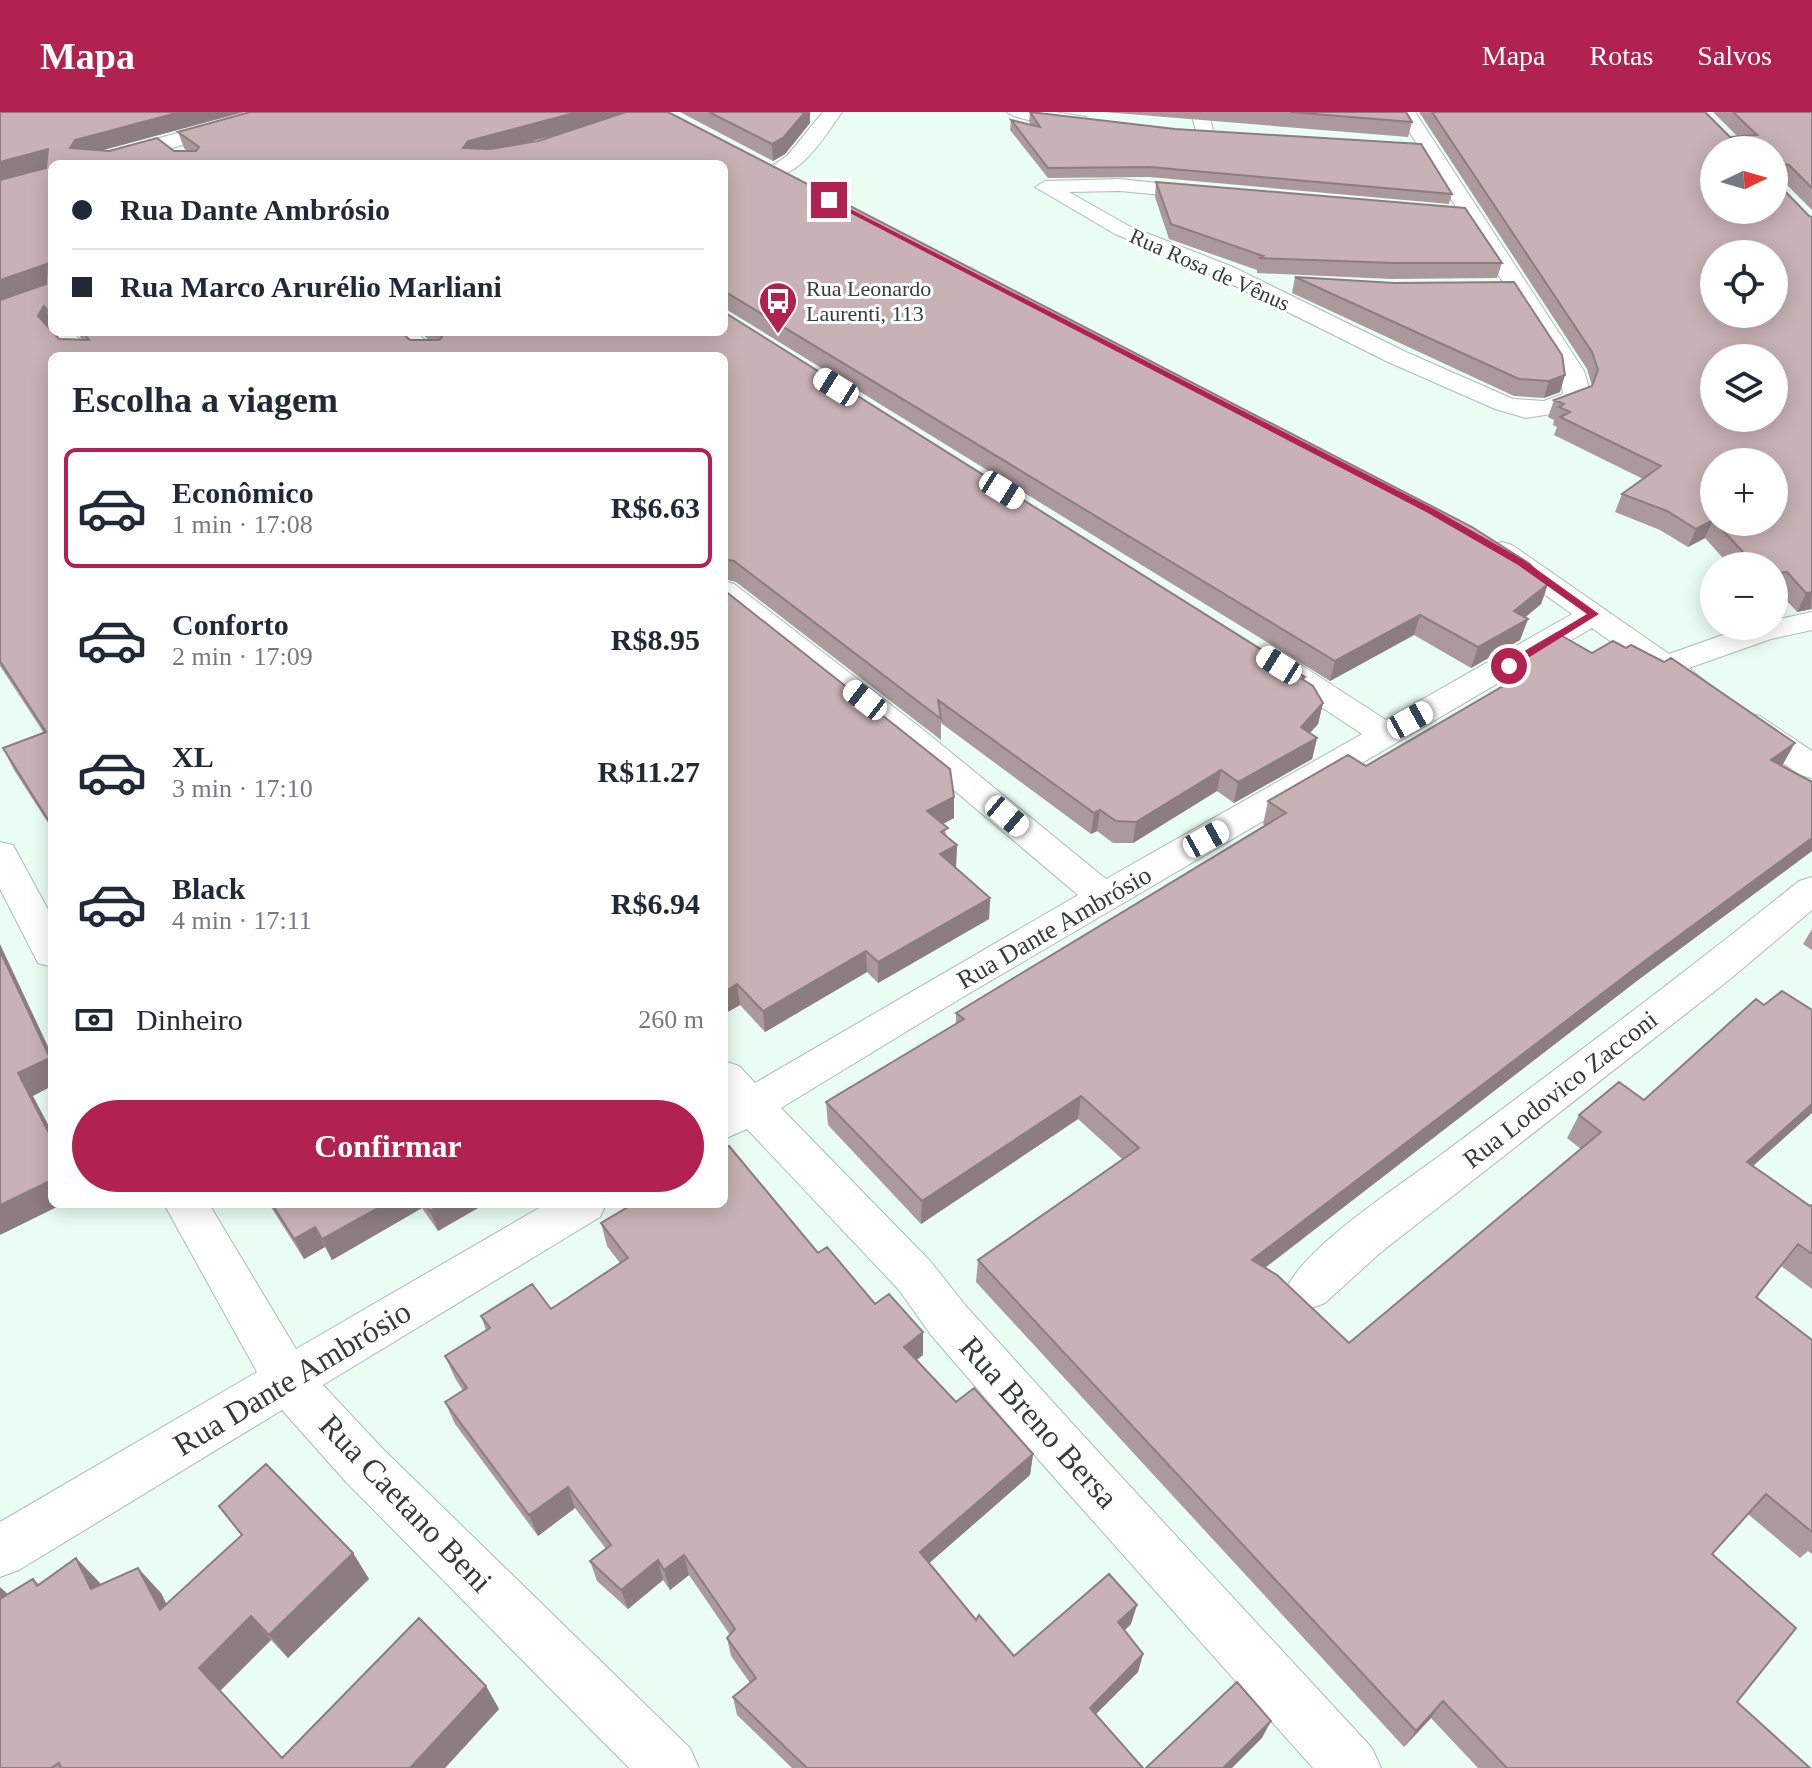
<!DOCTYPE html>
<html lang="pt">
<head>
<meta charset="utf-8">
<style>
  :root { --surface:#fff; --page:#f2f2f3; --text:#1f2937; --muted:#747a83; --line:#e0e1e3; --accent:#b22250 }
  body { margin:0; font-family:"Times New Roman",serif; background:var(--page); color:var(--text); height:100vh; display:flex; flex-direction:column; font-size:30px; white-space:nowrap }
  * { box-sizing:border-box; margin:0 }
  p { font-size:26px; color:var(--muted) }
  .icon { flex:none; width:44px; height:44px; fill:none; stroke:currentColor; stroke-width:2; stroke-linecap:round; stroke-linejoin:round }
  .map { position:relative; flex:1; overflow:hidden }
  .drawer { position:absolute; left:48px; top:240px; width:680px; height:856px; display:flex; flex-direction:column; background:var(--surface); border-radius:12px; box-shadow:0 4px 20px #0003 }
  .drawer>* { flex:none }
  .banner { position:absolute; left:48px; top:48px; width:680px; height:176px; border-radius:12px; box-shadow:0 4px 20px #0003; display:grid; align-content:center; height:176px; padding:0 24px; background:var(--surface) }
  .needle { width:52px; rotate:85deg }
  .fabs { position:absolute; left:1700px; top:24px; display:grid; gap:16px }
  .fabs a { display:grid; place-items:center; width:88px; height:88px; border-radius:50%; background:var(--surface); box-shadow:0 4px 20px #0003; font-size:40px }
  .end { position:absolute; width:36px; height:36px; margin:-18px; border:10px solid #b22250; background:#fff; box-shadow:0 0 0 4px #fff }
  .from { border-radius:50% }
  .car { position:absolute; width:24px; height:48px; margin:-24px -12px; border-radius:10px; box-shadow:0 0 6px 2px #0007; background:linear-gradient(#fff 24%,#345 0 40%,#fff 0 76%,#345 0 86%,#fff 0) }
  .banner b { display:flex; align-items:center; gap:28px; height:76px; font-size:30px }
  .banner b+b { border-top:2px solid var(--line) }
  .banner i { width:20px; height:20px; background:var(--text) }
  ul { padding:0; list-style:none }
  li { display:flex; align-items:center; gap:24px; height:120px; margin:0 16px 12px; padding:0 8px; border:4px solid transparent; border-radius:12px }
  li div { flex:1 }
  li b { display:block; font-size:30px }
  li em { font-style:normal; font-weight:600 }
  li.current { border-color:var(--accent) }
  li>.icon { width:72px; height:72px; stroke-width:1.5 }
  h2 { padding:0 24px; font-size:36px; line-height:96px }
  .pay { display:flex; align-items:center; gap:20px; height:88px; padding:0 24px; font-size:30px }
  .pay p { margin-inline-start:auto }
  .button { display:flex; gap:16px; margin-top:auto; padding:16px 24px }
  .button a { flex:1; height:92px; border-radius:48px; background:var(--accent); color:#fff; font-size:32px; font-weight:600; line-height:92px; text-align:center }
  header { display:flex; align-items:center; gap:48px; box-sizing:border-box; height:112px; padding:0 40px; background:var(--accent); color:#fff }
  header strong { font-size:38px }
  nav { display:flex; gap:44px; margin-inline-start:auto; font-size:28px }
  .map>svg:first-child { display:block }
</style>
</head>
<body>
<header>
<strong>Mapa</strong>
<nav><a>Mapa</a><a>Rotas</a><a>Salvos</a></nav>
</header>
<div class="map">
<svg width="1812" height="1656" viewBox="0 0 1812 1656">
  <rect width="100%" height="100%" fill="#eafef3"/>
  <g fill="none" stroke-linecap="round" stroke-linejoin="round">
    <defs>
      <path id="street" d="M823 0H842C827 21 798 71 767 63L764 59 787 44Z
        M1007 0H1055L1086 5 1088 9C1079 18 1016 9 1007 0Z
        M1191 0H1209L1213 19 1211 23H1197Z
        M1397 0H1415L1584 259 1589 276 1583 291 1557 301 1526 306 1495 297 1388 250 1217 165 1115 122 1035 75 1045 69 1120 67 1212 77 1215 81 1212 85 1205 87 1120 79 1069 80 1129 114 1233 155 1406 240 1513 287 1544 289 1563 282 1560 259 1463 108 1418 106 1408 100 1418 94 1456 95Z
        M52 215V220H73L94 244H69L48 220Z
        M390 220H416L443 244H416Z
        M1502 430 1512 433 1669 542 1748 514H1774V508L1812 500V518L1771 527 1689 556 1713 576 1708 583 1697 586 1686 583 1592 516 963 885 781 996 931 1150 965 1193 1081 1321 1372 1636 1381 1656H1313L1045 1355 931 1223 899 1178 747 1017 724 1027V949L739 954 755 971 1078 783 897 630 724 493V469L734 472 921 616 1106 767 1362 622 1259 554 1254 547 1259 540H1281L1386 608 1572 502 1492 445 1488 439 1492 433Z
        M1748 601 1760 604 1812 639V666L1800 663 1736 618 1732 611 1736 604Z
        M0 730 13 733 52 805V855L38 851 0 777Z
        M1812 765V798L1729 868 1380 1141 1325 1191 1309 1197 1293 1191 1286 1177C1307 1132 1404 1071 1446 1039 1565 950 1684 862 1799 769Z
        M164 1092H209L296 1237 546 1092H606L600 1105 323 1273 383 1337 690 1636 699 1656H629L347 1371 282 1298 19 1458 0 1465V1410L257 1260Z"/>
      <path id="secondary" d="M255 0H290L286 4 115 52H79L82 47Z"/>
    </defs>
    <!-- street casing -->
    <use href="#street" stroke="#aabdb3" stroke-width="2"/>
    <!-- secondary casing -->
    <use href="#secondary" stroke="#aabdb3" stroke-width="2"/>
    <!-- street -->
    <use href="#street" fill="#fff" fill-rule="evenodd"/>
    <!-- secondary -->
    <use href="#secondary" fill="#fff" fill-rule="evenodd"/>
  </g>
  <!-- wall -->
  <path fill="#ac999c" fill-rule="evenodd" d="M0 0H244L103 38 109 39 157 26 174 39H187L184 36 178 20 250 0H623L599 9 626 0H668L1472 415 1530 452 1548 472 1541 492 1525 505 1528 507 1520 528 1471 556 1414 523 1330 569 724 196V52H52V212L49 216 59 227 82 228 77 220H401L410 228H429L420 220H724V200L1305 565 1304 568 1313 574 1323 591 1318 612 1310 621 1317 626 1312 647 1234 691 1217 679 1133 731H1113L1097 719 1091 722 941 611V628L736 470 724 467V244H52V717L14 658 3 636 44 621 0 554V68L47 56 0 68ZM565 20 538 29 518 33Z
    M680 0H810V11L785 42 773 49Z
    M1030 0 1452 82 1449 92 1149 65 1048 66 1010 18 1011 8 1032 13 1029 10Z
    M1104 0H1406L1412 10 1408 25Z
    M1419 0H1705L1730 25 1737 24 1713 0H1812V98L1783 69 1777 68V71L1809 104 1812 105V497L1797 500 1778 479H1774V454H1730L1705 426 1688 435 1660 418 1615 400 1622 382 1643 367 1554 323 1557 315 1553 313 1554 308 1548 305 1554 288 1592 274 1587 257ZM1714 350 1774 410H1714Z
    M1156 70 1502 151 1497 166 1391 167 1257 161V158L1169 127 1155 85Z
    M1295 165 1394 171 1514 170 1560 280 1544 286 1514 284 1292 181Z
    M724 478 954 685V706L943 712 947 725 957 733 956 755H955L990 786 989 807 878 871 867 860 765 920 740 893 724 902Z
    M1509 549 1782 654 1812 670V739L1638 868 1265 1156 1349 1231 1581 1037 1567 1026 1579 1003 1644 988 1753 1054 1810 1094 1812 1093V1177L1781 1154 1757 1186 1812 1228V1442L1808 1439 1800 1446 1748 1402 1712 1442 1737 1590 1810 1656H1478L1431 1606 1404 1635 976 1170 978 1148 1122 1047 1078 1007 921 1112 828 1013 826 990 956 912V901L1265 714 1263 712 1268 689 1366 654 1503 574 1501 573Z
    M1812 817V838L1803 832Z
    M269 1092H485L438 1119 422 1096 332 1148 325 1135 304 1147Z
    M601 1111 818 1141 875 1192 923 1220V1243L916 1248 956 1290 1033 1342 1030 1363 929 1451 976 1508 1014 1544 1131 1512 1124 1519 1143 1542 1138 1560 1096 1602 1143 1656H792L737 1603 733 1585 750 1571 731 1544 727 1526 730 1523 689 1463 670 1478 663 1468 628 1497 597 1469 590 1449 606 1437 575 1396 538 1424 455 1312 445 1290 463 1279 455 1266 445 1244 486 1218 481 1204 551 1197 620 1151 607 1134Z
    M219 1394 353 1441 369 1467 288 1546 271 1528 220 1579 282 1646 486 1574 499 1597 445 1656H0L8 1482 33 1467 39 1472 76 1446 101 1473 161 1481 166 1492 242 1424Z"/>
  <!-- shaded-wall -->
  <path fill="#8c7d7f" d="M180 0H244L81 44 70 36 75 28Z
    M578 0H623L577 17 471 45 463 36 468 29Z
    M798 0H810V11L785 42 773 49 772 32Z
    M48 37 52 54 0 68V50Z
    M47 152 52 170 0 189V168Z
    M44 194 52 212 46 222 38 204Z
    M1565 263 1560 280 1544 286 1549 269Z
    M1713 408 1705 426 1688 435 1696 417Z
    M1548 472 1541 492 1514 515 1528 507 1520 528 1471 556 1478 535 1514 499Z
    M1812 480 1811 497 1797 500 1806 481Z
    M1420 503 1414 523 1330 569 1335 549Z
    M1323 591 1318 612 1296 636 1301 615Z
    M1317 626 1312 647 1234 691 1238 670Z
    M1795 631 1782 654 1771 648Z
    M1221 658 1217 679 1133 731 1136 710Z
    M954 685V706L927 720V699Z
    M1100 698 1097 719 1091 722 1094 701Z
    M1812 726V739L1638 868 1246 1170 1252 1148 1650 845Z
    M957 733 956 755 940 764V742Z
    M990 786 989 807 878 871V850Z
    M0 832 52 943V974L33 984 52 1020V1027L18 961 0 839Z
    M866 839 867 860 765 920 763 899Z
    M737 872 740 893 724 902V880Z
    M1081 984 1078 1007 921 1112 922 1089Z
    M1812 992V1001L1732 1073 1747 1050Z
    M52 1068V1092H63L0 1123V1093Z
    M385 1092H420L422 1096 332 1148 322 1127Z
    M441 1092H485L438 1119 430 1099Z
    M315 1115 325 1135 304 1147 294 1127Z
    M923 1220V1243L904 1258V1235Z
    M1033 1342 1030 1363 919 1460 920 1440Z
    M568 1375 575 1396 538 1424 529 1403Z
    M353 1441 369 1467 288 1546 269 1523Z
    M684 1443 689 1463 670 1478 664 1458Z
    M76 1446 100 1471 115 1502 91 1477Z
    M658 1448 663 1468 628 1497 621 1478Z
    M138 1456 161 1481 182 1522 160 1498Z
    M0 1475 12 1486 0 1493Z
    M1137 1493 1131 1512 1113 1529 1118 1510Z
    M251 1504 271 1528 220 1579 199 1556Z
    M1143 1542 1138 1560 1085 1613 1090 1596Z
    M486 1574 499 1597 445 1656H410Z
    M1443 1589 1431 1606 1404 1635 1416 1619Z
    M1271 1609 1262 1626 1232 1656H1223Z"/>
  <!-- building -->
  <path fill="#c8b2b5" stroke="#8c7d7f" stroke-width="2" fill-rule="evenodd" d="M0 0H180L75 28 70 36 109 39 157 26 174 39H196L199 35 178 20 250 0H578L468 29 463 36 490 37 538 29 626 0H668L1472 415 1530 452 1548 472 1514 499 1528 507 1478 535 1420 503 1335 549 724 179V52H52V199H48L44 194 38 204 59 227 89 228 83 220H401L410 228H439L442 225 436 220H724V200L1305 565 1302 567 1313 574 1323 591 1301 615 1317 626 1238 670 1221 658 1136 710 1116 709 1100 698 1094 701 938 588 941 607 734 449 724 447V244H52V714L3 636 46 620 0 549V188L46 172 47 152 0 168V68L46 56 48 37 0 50Z
    M709 0H805L784 25 772 32Z
    M1030 0 1175 17 1421 32 1452 82 1150 55 1048 56 1011 8 1040 15Z
    M1290 0H1406L1412 10Z
    M1432 0H1705L1730 25 1757 23 1733 0H1812V76L1789 53 1778 51 1777 71 1809 104 1812 105V480L1806 481 1787 460 1774 461V454H1756L1715 410H1774V350H1714V409L1713 408 1696 417 1667 399 1622 382 1661 354 1560 305 1570 300 1559 295 1564 292 1554 288 1592 274 1598 258 1592 240ZM1714 38H1774V98H1714ZM1714 142H1774V202H1714ZM1714 246H1774V306H1714Z
    M1156 70 1465 96 1502 151H1395L1259 146 1263 144 1171 112Z
    M1295 165 1394 171 1514 170 1562 243 1565 263 1549 269 1519 267Z
    M724 478 950 657 954 685 927 699 948 716 941 720 957 733 940 742 990 786 878 850 866 839 763 899 737 872 724 880Z
    M1557 521 1592 541 1613 529 1626 536 1631 533 1664 550 1671 546 1795 631 1771 648 1812 670V726L1650 845 1252 1148 1277 1163 1349 1231 1601 1020 1579 1003 1619 970 1644 988 1756 887 1764 893 1782 879 1812 898V992L1747 1050 1810 1094 1812 1093V1142L1798 1132 1756 1185 1812 1228V1420L1766 1382 1712 1442 1796 1516 1737 1590 1810 1656H1507L1443 1589 1416 1619 978 1148 1139 1036 1081 984 922 1089 826 990 964 907 956 901 1286 701 1268 689 1348 643 1366 654 1527 560 1509 549Z
    M0 839 50 946 18 961 52 1027V1068L0 1093Z
    M729 1034 818 1141 827 1135 875 1192 889 1182 923 1220 904 1235 956 1290 974 1276 1033 1342 920 1440 976 1508 979 1503 1014 1544 1109 1462 1137 1493 1118 1510 1143 1542 1090 1596 1143 1656H807L733 1585 756 1566 727 1526 735 1517 684 1443 664 1458 658 1448 621 1478 590 1449 611 1433 568 1375 529 1403 445 1290 467 1276 445 1244 490 1216 481 1204 532 1172 551 1197 628 1146 601 1111 633 1092H724V1038Z
    M272 1092H385L322 1127 315 1115 294 1127Z
    M425 1092H441L430 1099Z
    M266 1352 353 1441 269 1523 251 1504 199 1556 282 1646 419 1506 486 1574 410 1656H61L59 1651 51 1656H0V1487L33 1467 37 1474 76 1446 91 1477 138 1456 160 1498 242 1423 219 1394Z
    M1237 1570 1271 1609 1223 1656H1146Z"/>
  <!-- route -->
  <path fill="#b22250" d="M831 87 1434 397 1525 449 1599 502 1512 556H1505V551L1587 502 1518 453 1428 401 825 88Z"/>
  <!-- icons -->
  <defs>
    <symbol id="bus-pin" viewBox="-11 -11 22 30"><path d="M0 17L-7.5 6A9.5 9.5 0 1 1 7.5 6Z" fill="#b22250" stroke="#fff"/><path d="M-5-6H5V4H4V6H2V4H-2V6H-4V4H-5ZM-3.5-4V0h7V-4ZM-3.5 1.2v1.5H-2V1.2ZM2 1.2v1.5H3.5V1.2Z" fill="#fff"/></symbol>
  </defs>
  <g fill-rule="evenodd">
    <use href="#bus-pin" x="756" y="167" width="44" height="60"/>
  </g>
  <g text-anchor="middle" stroke-width="6" stroke-linejoin="round" paint-order="stroke">
    <!-- far-street labels -->
    <g font-size="22" fill="#353d39" stroke="#fff">
      <text transform="translate(1210 157) rotate(24)" y="8">Rua Rosa de Vênus</text>
    </g>
    <!-- far-poi labels -->
    <g font-size="22" fill="#353d39" stroke="#fff" text-anchor="start">
      <text x="806" y="184">Rua Leonardo<tspan x="806" dy="25">Laurenti, 113</tspan></text>
    </g>
    <!-- street labels -->
    <g font-size="26" fill="#353d39" stroke="#fff">
      <text transform="translate(1054 815) rotate(-30)" y="9">Rua Dante Ambrósio</text>
      <text transform="translate(1560 977) rotate(-38)" y="9">Rua Lodovico Zacconi</text>
    </g>
    <!-- near-street labels -->
    <g font-size="32" fill="#353d39" stroke="#fff">
      <text transform="translate(292 1266) rotate(-31)" y="11">Rua Dante Ambrósio</text>
      <text transform="translate(1039 1310) rotate(48)" y="11">Rua Breno Bersa</text>
      <text transform="translate(406 1391) rotate(46)" y="11">Rua Caetano Beni</text>
    </g>
  </g>
</svg>
<div class="fabs">
<a><svg class="needle" viewBox="-14 -14 28 28"><path d="M0-13l5 13h-10z" fill="#e53935"/><path d="M0 13l5-13h-10z" fill="#747a83"/></svg></a>
<a><svg class="icon" aria-label="locate" viewBox="0 0 24 24"><circle cx="12" cy="12" r="6"/><path d="M12 2v4M12 18v4M2 12h4M18 12h4"/></svg></a>
<a><svg class="icon" aria-label="layers" viewBox="0 0 24 24"><path d="M12 4l9 5-9 5-9-5zM3 14l9 5 9-5"/></svg></a>
<a>+</a>
<a>−</a>
</div>
<i class="end from" style="left:1509px;top:554px"></i>
<i class="end" style="left:829px;top:88px"></i>
<i class="car" style="left:836px;top:275px;rotate:302deg"></i>
<i class="car" style="left:1002px;top:378px;rotate:122deg"></i>
<i class="car" style="left:1279px;top:553px;rotate:302deg"></i>
<i class="car" style="left:865px;top:588px;rotate:308deg"></i>
<i class="car" style="left:1410px;top:608px;rotate:61deg"></i>
<i class="car" style="left:1007px;top:704px;rotate:130deg"></i>
<i class="car" style="left:1206px;top:727px;rotate:61deg"></i>
<div class="banner">
<b><i class="from"></i>Rua Dante Ambrósio</b>
<b><i></i>Rua Marco Arurélio Marliani</b>
</div>
<section class="drawer">
<h2>Escolha a viagem</h2>
<ul>
<li class="current"><svg class="icon" aria-label="car" viewBox="0 0 24 24"><path d="M5 17H2v-5l4-1 3-4h7l3 4 3 1v5h-3M9 17h6M6 11h13"/><circle cx="7" cy="17" r="2"/><circle cx="17" cy="17" r="2"/></svg><div><b>Econômico</b><p>1 min · 17:08</p></div><em>R$6.63</em></li>
<li><svg class="icon" aria-label="car" viewBox="0 0 24 24"><path d="M5 17H2v-5l4-1 3-4h7l3 4 3 1v5h-3M9 17h6M6 11h13"/><circle cx="7" cy="17" r="2"/><circle cx="17" cy="17" r="2"/></svg><div><b>Conforto</b><p>2 min · 17:09</p></div><em>R$8.95</em></li>
<li><svg class="icon" aria-label="car" viewBox="0 0 24 24"><path d="M5 17H2v-5l4-1 3-4h7l3 4 3 1v5h-3M9 17h6M6 11h13"/><circle cx="7" cy="17" r="2"/><circle cx="17" cy="17" r="2"/></svg><div><b>XL</b><p>3 min · 17:10</p></div><em>R$11.27</em></li>
<li><svg class="icon" aria-label="car" viewBox="0 0 24 24"><path d="M5 17H2v-5l4-1 3-4h7l3 4 3 1v5h-3M9 17h6M6 11h13"/><circle cx="7" cy="17" r="2"/><circle cx="17" cy="17" r="2"/></svg><div><b>Black</b><p>4 min · 17:11</p></div><em>R$6.94</em></li>
</ul>
<div class="pay"><svg class="icon" aria-label="cash" viewBox="0 0 24 24"><path d="M3 7h18v10H3z"/><circle cx="12" cy="12" r="2"/></svg>Dinheiro<p>260 m</p></div>
<div class="button"><a>Confirmar</a></div>
</section>
</div>
</body>
</html>
